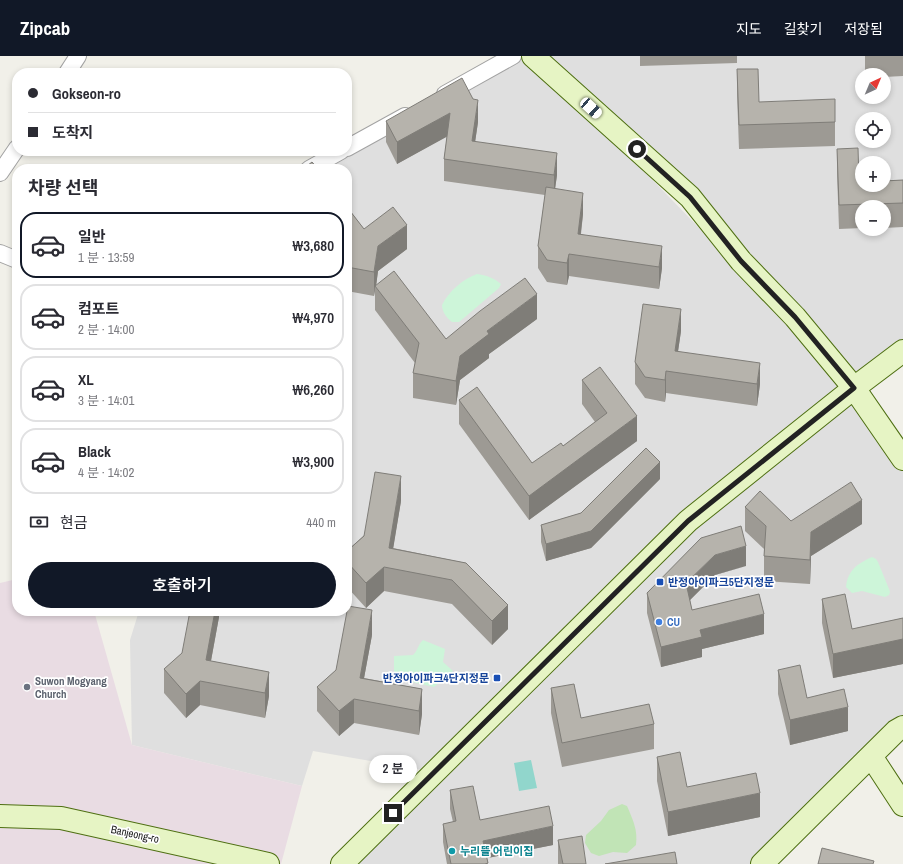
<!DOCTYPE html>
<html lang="ko">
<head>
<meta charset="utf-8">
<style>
  :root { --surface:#fff; --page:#f2f2f3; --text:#2b2b33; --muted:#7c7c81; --line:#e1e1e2; --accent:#111827 }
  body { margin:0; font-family:"Archivo Narrow","Noto Sans KR",sans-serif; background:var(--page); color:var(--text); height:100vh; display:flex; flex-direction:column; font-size:15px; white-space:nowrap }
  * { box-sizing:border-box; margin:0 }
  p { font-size:13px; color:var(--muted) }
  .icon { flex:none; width:22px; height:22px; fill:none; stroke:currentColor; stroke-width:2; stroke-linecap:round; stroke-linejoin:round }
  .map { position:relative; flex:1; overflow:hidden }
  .sheet { position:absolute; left:12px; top:108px; width:340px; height:452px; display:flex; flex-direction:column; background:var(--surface); border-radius:16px; box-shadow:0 2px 6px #0003 }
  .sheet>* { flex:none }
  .top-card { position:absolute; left:12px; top:12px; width:340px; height:88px; border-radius:16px; box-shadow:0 2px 6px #0003; display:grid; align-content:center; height:88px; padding:0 16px; background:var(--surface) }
  .needle { width:26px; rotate:44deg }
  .fabs { position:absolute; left:855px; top:12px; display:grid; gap:8px }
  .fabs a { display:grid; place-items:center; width:36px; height:36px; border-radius:50%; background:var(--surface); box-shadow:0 2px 6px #0003; font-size:20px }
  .end { position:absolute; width:18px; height:18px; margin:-9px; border:5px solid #222; background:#fff; box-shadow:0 0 0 2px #fff }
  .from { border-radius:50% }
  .bubble { position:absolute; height:28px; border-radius:14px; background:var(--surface); box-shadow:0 2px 6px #0003; font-size:13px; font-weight:600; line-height:28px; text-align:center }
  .car { position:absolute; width:12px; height:24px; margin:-12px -6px; border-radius:5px; box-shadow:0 0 3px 1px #0007; background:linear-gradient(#fff 24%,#345 0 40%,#fff 0 76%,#345 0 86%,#fff 0) }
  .top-card b { display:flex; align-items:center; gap:14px; height:38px; font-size:15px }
  .top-card b+b { border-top:1px solid var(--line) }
  .top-card i { width:10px; height:10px; background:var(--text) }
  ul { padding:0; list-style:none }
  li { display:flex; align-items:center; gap:12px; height:66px; margin:0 8px 6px; padding:0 8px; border:2px solid var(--line); border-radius:16px }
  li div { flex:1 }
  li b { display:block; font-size:15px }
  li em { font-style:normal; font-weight:600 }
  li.on { border-color:var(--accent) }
  li>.icon { width:36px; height:36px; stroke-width:1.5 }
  h2 { padding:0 16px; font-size:18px; line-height:48px }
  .pay { display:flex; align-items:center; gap:10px; height:44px; padding:0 16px; font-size:15px }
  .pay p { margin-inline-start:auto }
  .action { display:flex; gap:8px; margin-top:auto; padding:8px 16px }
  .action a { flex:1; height:46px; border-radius:24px; background:var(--accent); color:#fff; font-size:16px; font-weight:600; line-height:46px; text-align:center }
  header { display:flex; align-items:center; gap:24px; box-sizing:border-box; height:56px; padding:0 20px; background:var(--accent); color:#fff }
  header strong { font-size:19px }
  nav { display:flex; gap:22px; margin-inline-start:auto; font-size:14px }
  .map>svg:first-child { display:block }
</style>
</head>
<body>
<header>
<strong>Zipcab</strong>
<nav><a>지도</a><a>길찾기</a><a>저장됨</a></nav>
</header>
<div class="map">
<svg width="903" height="808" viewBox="0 0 903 808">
  <rect width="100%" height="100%" fill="#f1f0e9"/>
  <!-- residential -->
  <path fill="#dfdfdf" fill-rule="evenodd" d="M513 0H532L849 326 741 205 533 0H903V295L854 332 903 403V671L762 808H342L434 716 313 695 302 730 132 689 130 584 139 555H347V113H309ZM862 19H884V41H862ZM862 63H884V85H862ZM862 107H884V129H862ZM862 151H884V173H862Z"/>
  <!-- industrial -->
  <path fill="#e9dce3" d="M17 523V555H94L132 689 302 730 281 808H0V527Z"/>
  <!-- grass -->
  <path fill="#c1e4b6" d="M622 748 627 750C633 764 638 774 636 789L627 797 613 796 599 800 591 797 585 787 586 779 601 765 609 754Z"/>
  <!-- park -->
  <path fill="#cdf5d9" d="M477 218C486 219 494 222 501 228L499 232 465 261 459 266H452C447 262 442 256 442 249 449 235 463 223 477 218Z
    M872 501 876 503 878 506 889 533 890 536 889 539 885 541 862 535 852 537 846 531C848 514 857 508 872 501Z
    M423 584 445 593 443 606 453 615 434 631 394 622V600L413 599C418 595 418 588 423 584Z"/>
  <!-- pitch -->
  <path fill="#91d6cc" d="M531 704 537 732 519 735 514 707Z"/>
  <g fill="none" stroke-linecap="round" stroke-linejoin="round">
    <defs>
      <path id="street" d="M67 17 78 0
        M445 38 513 0
        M347 92 405 60
        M309 113 341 95
        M0 117 17 92
        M0 197 17 204"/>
      <path id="secondary" d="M533 0 690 141 741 205 795 261 854 332 903 403
        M871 700 903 749
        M0 760 61 762 268 808
        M342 808 688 465 854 332 903 295
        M762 808 896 675 903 671"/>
    </defs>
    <!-- street casing -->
    <use href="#street" stroke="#a3a3a3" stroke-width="18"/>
    <!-- secondary casing -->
    <use href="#secondary" stroke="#4e6f12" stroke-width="24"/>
    <!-- street -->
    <use href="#street" stroke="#fff" stroke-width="16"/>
    <!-- secondary -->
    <use href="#secondary" stroke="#e6f4c4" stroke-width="22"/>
  </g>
  <!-- wall -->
  <path fill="#9d9a94" d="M640 0H737V7L640 10Z
    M865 0H903V20L884 21V19H865Z
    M737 13 759 46 835 66V90L739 93 737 38Z
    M386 65 478 66 475 86 557 119 555 133 583 158 581 178 662 212 659 233 569 220 567 229 547 226 538 212V190L545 139 444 125V103L447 80 397 108 386 86Z
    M837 93 859 125 903 124V171L884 172V151H862V172L839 173 837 117Z
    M347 151 364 173 407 193 378 215 376 229 446 283 537 263 489 298V302L460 324 456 349 413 342V317L415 307 375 254V235L374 240 347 235Z
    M681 275 678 295 760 328 757 350 666 337 665 346 645 342 635 328V306Z
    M582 324 637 385 529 464 459 368V344L532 407 563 390 595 366 582 348Z
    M660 423 591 492 546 505 541 486V469L581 457Z
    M401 445 393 492 466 507 508 573 492 589 452 548 384 535 366 552 347 531V495Z
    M745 451 791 465 862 468 811 500 810 528 764 525V493L745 475Z
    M746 510 715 519 690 544 692 554 764 578 702 593V601L661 611 647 557V537Z
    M822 543 852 573 903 562V608L833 622 822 567Z
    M219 555V561L211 605 269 616V640L265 662 200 649 186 662 164 637V613L182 597Z
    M372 579 364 622 422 633V658L419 679 354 667 339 680 317 655V631L336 614Z
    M778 614 807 642 848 675 790 689 778 638Z
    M551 632 581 662 654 668V693L562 711 551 657Z
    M657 701 687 731 760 761 668 780 657 725Z
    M450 734 480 764 553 789 487 802 488 808H447L443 786V768L453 766 450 753Z
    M558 784 586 808H558Z"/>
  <!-- shaded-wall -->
  <path fill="#7f7d78" d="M478 44V66L472 107V85Z
    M450 57V79L397 108V86Z
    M557 97V119L554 140V119Z
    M583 137V158L578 200V178Z
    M407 169V193L378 215 376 231 375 230 374 240V216L378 190Z
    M662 190V212L659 233V211Z
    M569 198V220L567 229V207Z
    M537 238V263L489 298V302L460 324 456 349V325L460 300 487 275Z
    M681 253V275L675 316V295Z
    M760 307V328L757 350V328Z
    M666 315V337L665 346V324Z
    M637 360V385L529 464V440Z
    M660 406V423L591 492 546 505V488Z
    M401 420V445L390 512 389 492Z
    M862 444V468L811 500 810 528V504L811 476Z
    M746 490V510L715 519 686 548V527L715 499Z
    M384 511V535L366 552V527Z
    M508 549V573L492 589V565Z
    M372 554V579L360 644V622Z
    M215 555H219V561L207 626 206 604Z
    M764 558V578L702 593V601L661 611V591L700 574Z
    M903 583V608L833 622V598Z
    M269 616V640L265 662V637Z
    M200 625V649L186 662V638Z
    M422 633V658L419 679V655Z
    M354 643V667L339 680V655Z
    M848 651V675L790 689V664Z
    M760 737V761L668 780V756Z
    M553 770V789L483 803V785Z"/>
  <!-- building -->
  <path fill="#b6b3ac" stroke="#7f7d78" d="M737 13H758L759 46 835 43V66L739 69Z
    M462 22 473 43 478 44 472 85 557 97 554 119 444 103 450 57 397 86 386 65Z
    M858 92 859 125H862V129H884V125L903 124V147L839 149 837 93Z
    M312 106 318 113H303Z
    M546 131 583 137 578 178 662 190 659 211 569 198 567 207 547 204 538 190Z
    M347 151 364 173 393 151 407 169 378 190 374 216 347 211Z
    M394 215 446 283 480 255 525 222 537 238 487 275 489 278 460 300 456 325 413 317 419 287 375 230Z
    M643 248 681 253 675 295 760 307 757 328 666 315 665 324 645 321 635 306Z
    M600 311 637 360 529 440 459 344 477 331 532 407 561 387 563 390 607 357 582 324Z
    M646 392 660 406 591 475 546 488 541 469 581 457Z
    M375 416 401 420 389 492 466 507 508 549 492 565 452 524 384 511 366 527 347 506V495L364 480Z
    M851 426 862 444 811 476 810 504 764 500 766 470 745 451 760 435 791 465Z
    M741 470 746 490 715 499 686 527 692 554 759 538 764 558 700 574 702 581 661 591 647 537 701 482Z
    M845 538 852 573 903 562V583L833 598 822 543Z
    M348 550 372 554 360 622 422 633 419 655 354 643 339 655 317 631 336 614Z
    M190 555H215L206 604 269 616 265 637 200 625 186 638 164 613 182 597Z
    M800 609 807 642 844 633 848 651 790 664 778 614Z
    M574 628 581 662 649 648 654 668 562 687 551 632Z
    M680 696 687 731 756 717 760 737 668 756 657 701Z
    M473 730 480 764 549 750 553 770 483 785 488 807 485 808H451L443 768 456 765 450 734Z
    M582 780 586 808H563L558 784Z
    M822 792 874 805 873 808H818Z
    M675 796 677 808H605Z"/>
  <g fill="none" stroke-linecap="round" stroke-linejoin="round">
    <!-- route -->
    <path stroke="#222" stroke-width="5" d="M393 757 688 465 854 332 795 261 741 205 690 141 637 93"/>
  </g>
  <!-- markers -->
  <g fill="#1a4fb4" stroke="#fff" stroke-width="1.5">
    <rect x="656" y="522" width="8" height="8" rx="2"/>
    <rect x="493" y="618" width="8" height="8" rx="2"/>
  </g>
  <circle fill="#3f7fe0" stroke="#fff" stroke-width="1.5" cx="659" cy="566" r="4"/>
  <circle fill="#6b7280" stroke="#fff" stroke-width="1.5" cx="27" cy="631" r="4"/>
  <circle fill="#0f9aa8" stroke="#fff" stroke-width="1.5" cx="452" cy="795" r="4"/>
  <g text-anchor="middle" stroke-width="3.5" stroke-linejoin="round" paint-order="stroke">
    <!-- transit labels -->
    <g font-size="11" font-weight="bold" fill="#164399" stroke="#fff" text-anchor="start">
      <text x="668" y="530">반정아이파크5단지정문</text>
      <text x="489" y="626" text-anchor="end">반정아이파크4단지정문</text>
    </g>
    <!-- shop labels -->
    <g font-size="11" font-weight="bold" fill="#366cbe" stroke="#fff" text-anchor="start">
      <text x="667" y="570">CU</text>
    </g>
    <!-- worship labels -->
    <g font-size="11" font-weight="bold" fill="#5b616d" stroke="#fff" text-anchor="start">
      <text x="35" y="629">Suwon Mogyang<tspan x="35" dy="13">Church</tspan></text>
    </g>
    <!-- street labels -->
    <g font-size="11" fill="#222" stroke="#fff">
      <text transform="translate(135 778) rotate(12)" y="4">Banjeong-ro</text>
    </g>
    <!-- culture labels -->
    <g font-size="11" font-weight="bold" fill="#0d838f" stroke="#fff" text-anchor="start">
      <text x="460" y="799">누리뜰 어린이집</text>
    </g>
  </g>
</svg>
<div class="fabs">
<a><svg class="needle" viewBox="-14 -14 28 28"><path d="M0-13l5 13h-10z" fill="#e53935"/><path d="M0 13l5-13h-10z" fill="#7c7c81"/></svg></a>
<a><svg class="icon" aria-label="locate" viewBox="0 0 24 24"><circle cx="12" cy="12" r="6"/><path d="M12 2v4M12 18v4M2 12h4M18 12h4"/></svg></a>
<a>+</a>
<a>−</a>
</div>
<i class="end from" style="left:637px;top:93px"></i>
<i class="end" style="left:393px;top:757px"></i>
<div class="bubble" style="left:369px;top:699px;width:48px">2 분</div>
<i class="car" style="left:591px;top:52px;rotate:132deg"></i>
<div class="top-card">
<b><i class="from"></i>Gokseon-ro</b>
<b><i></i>도착지</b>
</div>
<section class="sheet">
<h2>차량 선택</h2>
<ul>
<li class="on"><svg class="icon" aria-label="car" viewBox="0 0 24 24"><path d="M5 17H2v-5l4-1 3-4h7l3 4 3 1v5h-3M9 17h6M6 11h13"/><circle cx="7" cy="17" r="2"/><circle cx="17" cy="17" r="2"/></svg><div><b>일반</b><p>1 분 · 13:59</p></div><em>₩3,680</em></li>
<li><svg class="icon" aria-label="car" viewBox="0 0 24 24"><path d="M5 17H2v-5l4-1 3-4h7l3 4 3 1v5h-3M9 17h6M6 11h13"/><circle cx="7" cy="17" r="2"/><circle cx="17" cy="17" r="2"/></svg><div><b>컴포트</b><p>2 분 · 14:00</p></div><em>₩4,970</em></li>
<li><svg class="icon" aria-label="car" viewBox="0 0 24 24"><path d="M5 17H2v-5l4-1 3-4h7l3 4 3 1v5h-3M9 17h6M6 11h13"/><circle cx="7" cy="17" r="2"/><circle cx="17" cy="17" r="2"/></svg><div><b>XL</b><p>3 분 · 14:01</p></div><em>₩6,260</em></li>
<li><svg class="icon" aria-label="car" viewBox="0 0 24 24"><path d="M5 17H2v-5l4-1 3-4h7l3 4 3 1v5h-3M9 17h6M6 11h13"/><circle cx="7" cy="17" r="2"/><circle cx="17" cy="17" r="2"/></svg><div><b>Black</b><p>4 분 · 14:02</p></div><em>₩3,900</em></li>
</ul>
<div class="pay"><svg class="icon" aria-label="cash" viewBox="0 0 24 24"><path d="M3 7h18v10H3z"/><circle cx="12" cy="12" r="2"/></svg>현금<p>440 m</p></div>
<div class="action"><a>호출하기</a></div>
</section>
</div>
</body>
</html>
